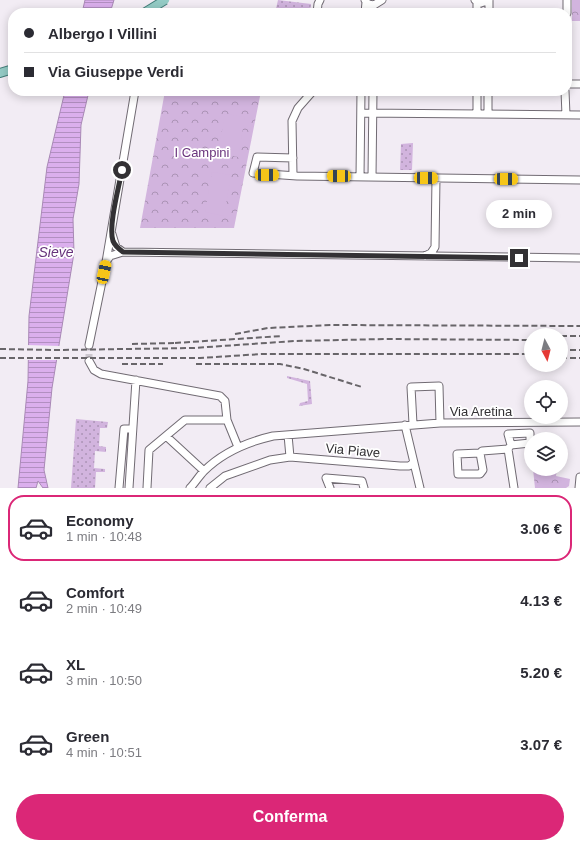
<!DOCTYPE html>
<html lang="it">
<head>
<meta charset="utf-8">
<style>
  :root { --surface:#fff; --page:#f2f2f3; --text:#2b2b33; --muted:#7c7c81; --line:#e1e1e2; --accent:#db2777 }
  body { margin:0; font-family:Helvetica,sans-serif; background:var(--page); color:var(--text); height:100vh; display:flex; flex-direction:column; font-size:15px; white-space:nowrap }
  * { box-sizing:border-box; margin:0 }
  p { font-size:13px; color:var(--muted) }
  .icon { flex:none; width:22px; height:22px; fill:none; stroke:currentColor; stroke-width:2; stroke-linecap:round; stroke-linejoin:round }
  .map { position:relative; height:488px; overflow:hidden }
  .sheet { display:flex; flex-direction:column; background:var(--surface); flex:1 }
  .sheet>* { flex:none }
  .hud { position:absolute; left:8px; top:8px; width:564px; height:88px; border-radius:16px; box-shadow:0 2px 10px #0003; display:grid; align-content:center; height:88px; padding:0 16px; background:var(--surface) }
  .needle { width:26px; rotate:173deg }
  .buttons { position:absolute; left:524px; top:328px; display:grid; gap:8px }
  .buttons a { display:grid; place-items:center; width:44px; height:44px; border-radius:50%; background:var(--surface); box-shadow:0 2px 10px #0003; font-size:20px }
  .end { position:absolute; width:18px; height:18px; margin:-9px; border:5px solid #333134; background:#fff; box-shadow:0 0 0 2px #fff }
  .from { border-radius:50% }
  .bubble { position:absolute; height:28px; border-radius:14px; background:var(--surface); box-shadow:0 2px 10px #0003; font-size:13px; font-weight:700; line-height:28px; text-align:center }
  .car { position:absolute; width:12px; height:24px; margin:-12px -6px; border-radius:5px; box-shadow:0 0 3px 1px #0007; background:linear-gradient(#f5c518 24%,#345 0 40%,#f5c518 0 76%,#345 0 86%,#f5c518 0) }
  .hud b { display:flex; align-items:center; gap:14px; height:38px; font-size:15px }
  .hud b+b { border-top:1px solid var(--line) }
  .hud i { width:10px; height:10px; background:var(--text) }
  ul { padding:7px 0 0; list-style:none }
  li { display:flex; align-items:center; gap:12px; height:66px; margin:0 8px 6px; padding:0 8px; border:2px solid transparent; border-radius:16px }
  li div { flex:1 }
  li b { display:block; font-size:15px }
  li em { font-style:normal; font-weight:700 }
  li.selected { border-color:var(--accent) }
  li>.icon { width:36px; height:36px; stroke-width:1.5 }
  .cta { display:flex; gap:8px; margin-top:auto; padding:8px 16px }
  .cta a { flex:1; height:46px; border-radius:24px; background:var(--accent); color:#fff; font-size:16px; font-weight:700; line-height:46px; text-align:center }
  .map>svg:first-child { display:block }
</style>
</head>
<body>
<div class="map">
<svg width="580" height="488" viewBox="0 0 580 488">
  <defs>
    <pattern id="grass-dots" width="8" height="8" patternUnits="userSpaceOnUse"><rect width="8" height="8" fill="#d2b4de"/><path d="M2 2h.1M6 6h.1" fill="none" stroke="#ab93b5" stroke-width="1.8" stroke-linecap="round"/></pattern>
    <pattern id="park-crowns" width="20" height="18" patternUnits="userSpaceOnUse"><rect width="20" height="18" fill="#d2b4de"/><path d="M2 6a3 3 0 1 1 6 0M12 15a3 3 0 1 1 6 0" fill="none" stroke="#ab93b5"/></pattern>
    <pattern id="water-rules" width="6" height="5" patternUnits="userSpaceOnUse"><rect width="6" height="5" fill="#dbafed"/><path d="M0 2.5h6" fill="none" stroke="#b28fc1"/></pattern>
  </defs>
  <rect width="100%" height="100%" fill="#f2ecf4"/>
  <!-- grass -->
  <path fill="url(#grass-dots)" d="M278 0 311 4 310 13H275Z
    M413 143 412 170H400L401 144Z
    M287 376 310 381 312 404 299 406 300 403 308 401 307 384 287 378Z
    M76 419 108 422 107 428H100L99 446 106 447V452L95 451 94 468 105 469V472H96L95 488H71Z"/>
  <!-- park -->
  <path fill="url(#park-crowns)" d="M572 0H580V21H572Z
    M165 91H261L234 228H140Z
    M533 469H557L556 476 570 479 569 486 566 488H535Z"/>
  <!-- pitch -->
  <path fill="#d2b4de" d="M225 114 245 117 238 157 218 153Z
    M212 172 231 175 224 216 205 212Z"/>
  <!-- water -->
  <path fill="url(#water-rules)" stroke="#a989b6" d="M85 0H114L110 13H82Z
    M65 91H89L81 125 79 184 73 219 74 253 52 388 44 470 48 488H43L38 481 36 488H18L28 381 29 316 47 167Z"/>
  <!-- pier -->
  <path fill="#f2ecf4" d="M26 345 60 346 58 360H26Z"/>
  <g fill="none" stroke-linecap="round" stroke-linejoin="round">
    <!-- minor-tunnel -->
    <path stroke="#ccc7ce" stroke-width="7" stroke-dasharray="7 3.5" stroke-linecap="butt" d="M157 13 163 0
      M89 361V345"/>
    <defs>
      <path id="minor" d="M365 0 368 4 374 5 382 0
        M475 0 481 3 489 0
        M489 1V13
        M317 13 318 4 320 0
        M365 13 366 2
        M477 13V2
        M567 13V0
        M567 84H580
        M477 91V114
        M565 91 566 115
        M361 113 580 115
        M488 114V91
        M293 158 257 157 253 173 297 176 580 180
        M293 175 292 121 298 108 313 91
        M360 177 361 91
        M372 177 373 91
        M112 234 116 247 123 252
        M425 256 431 253 435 247 436 178
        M106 262 110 256 123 252 580 258
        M89 345 106 262 135 91
        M89 361 94 370 101 374 220 396 225 401 227 420 238 447
        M413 424 411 387 439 386 440 423
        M405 425 420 488
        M288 435 290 457
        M166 436 204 471
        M508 449 511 445 530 443V433L508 434 511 445
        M480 453 483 470 480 474H458L457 454 480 453 482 451 508 449 514 488
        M119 488 124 429H132
        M129 488 136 380
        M147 488 149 450 185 420H227
        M190 488C195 483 199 476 204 471 223 452 247 442 273 436L440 423 580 422
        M210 488 225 476 270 460 290 457 400 466H409L413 463
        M330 488 326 478 362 481 364 488
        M579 488 580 477"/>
      <path id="major" d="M0 73 13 69"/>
    </defs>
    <!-- minor casing -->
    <use href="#minor" stroke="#716b73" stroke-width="9"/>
    <!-- major casing -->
    <use href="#major" stroke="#437e7a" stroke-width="10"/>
    <!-- minor -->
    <use href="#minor" stroke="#fff" stroke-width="7"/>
    <!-- major -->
    <use href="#major" stroke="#94cbc5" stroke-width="8"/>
    <!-- rail -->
    <path stroke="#686569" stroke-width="2" stroke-dasharray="6 3" stroke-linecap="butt" d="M235 334 268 328 332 325 580 326
      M561 336H580
      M175 343 282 336
      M132 344 174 343
      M0 349 57 350 194 348 295 341 385 339 531 340
      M561 350H580
      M0 358H200L262 354H531
      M561 358H580
      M122 364H163
      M196 364H280L304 369 362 387"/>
    <defs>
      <path id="major-bridge" d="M144 13 165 0"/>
    </defs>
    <!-- major-bridge casing -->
    <use href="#major-bridge" stroke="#437e7a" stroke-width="10" stroke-linecap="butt"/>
    <!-- major-bridge -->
    <use href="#major-bridge" stroke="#94cbc5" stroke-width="8"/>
  </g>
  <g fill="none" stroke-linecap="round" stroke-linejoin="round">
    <!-- route -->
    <path stroke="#333134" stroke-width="5" d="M122 170C119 187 108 226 113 241 115 246 119 249 123 252L519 258"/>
  </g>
  <g text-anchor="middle" stroke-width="3.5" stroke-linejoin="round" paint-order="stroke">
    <!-- park labels -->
    <g font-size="13" fill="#6a347d" stroke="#fff">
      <text x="202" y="157">I Campini</text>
    </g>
    <!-- street labels -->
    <g font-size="13" fill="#333134" stroke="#fff">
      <text x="481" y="416">Via Aretina</text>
      <text transform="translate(353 450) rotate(5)" y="5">Via Piave</text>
    </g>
    <!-- water labels -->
    <g font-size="14" font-style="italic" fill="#67327b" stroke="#fff">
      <text x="56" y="257">Sieve</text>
    </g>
  </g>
</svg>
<div class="buttons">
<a><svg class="needle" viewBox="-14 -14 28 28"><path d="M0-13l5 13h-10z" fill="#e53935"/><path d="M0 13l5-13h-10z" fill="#7c7c81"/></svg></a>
<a><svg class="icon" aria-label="locate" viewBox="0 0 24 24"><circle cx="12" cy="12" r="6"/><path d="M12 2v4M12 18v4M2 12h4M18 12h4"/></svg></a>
<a><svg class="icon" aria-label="layers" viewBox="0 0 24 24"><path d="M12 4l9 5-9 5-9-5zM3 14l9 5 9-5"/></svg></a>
</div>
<i class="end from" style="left:122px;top:170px"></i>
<i class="end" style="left:519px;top:258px"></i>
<div class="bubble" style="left:486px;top:200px;width:66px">2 min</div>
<i class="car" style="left:267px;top:175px;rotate:90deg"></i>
<i class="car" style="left:339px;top:176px;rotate:271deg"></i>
<i class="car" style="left:426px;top:178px;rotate:91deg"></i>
<i class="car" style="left:506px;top:179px;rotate:91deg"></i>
<i class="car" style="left:104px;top:272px;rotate:12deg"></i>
<div class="hud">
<b><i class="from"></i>Albergo I Villini</b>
<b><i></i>Via Giuseppe Verdi</b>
</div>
</div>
<section class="sheet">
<ul>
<li class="selected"><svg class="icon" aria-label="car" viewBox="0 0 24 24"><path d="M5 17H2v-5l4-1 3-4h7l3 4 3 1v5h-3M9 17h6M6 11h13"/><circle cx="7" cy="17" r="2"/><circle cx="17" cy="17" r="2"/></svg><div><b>Economy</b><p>1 min · 10:48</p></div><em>3.06 €</em></li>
<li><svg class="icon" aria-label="car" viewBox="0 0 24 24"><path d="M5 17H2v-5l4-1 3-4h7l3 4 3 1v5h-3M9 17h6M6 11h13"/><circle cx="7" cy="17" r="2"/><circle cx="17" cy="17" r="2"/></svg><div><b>Comfort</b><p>2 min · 10:49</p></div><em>4.13 €</em></li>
<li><svg class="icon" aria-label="car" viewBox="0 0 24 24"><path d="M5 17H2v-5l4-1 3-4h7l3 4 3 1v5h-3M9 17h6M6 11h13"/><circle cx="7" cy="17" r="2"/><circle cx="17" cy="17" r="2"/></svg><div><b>XL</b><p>3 min · 10:50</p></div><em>5.20 €</em></li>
<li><svg class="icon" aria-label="car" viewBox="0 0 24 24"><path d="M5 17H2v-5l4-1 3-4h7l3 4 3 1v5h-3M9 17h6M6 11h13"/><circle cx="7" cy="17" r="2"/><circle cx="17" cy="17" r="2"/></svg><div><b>Green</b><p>4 min · 10:51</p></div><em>3.07 €</em></li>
</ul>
<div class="cta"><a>Conferma</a></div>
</section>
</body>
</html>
